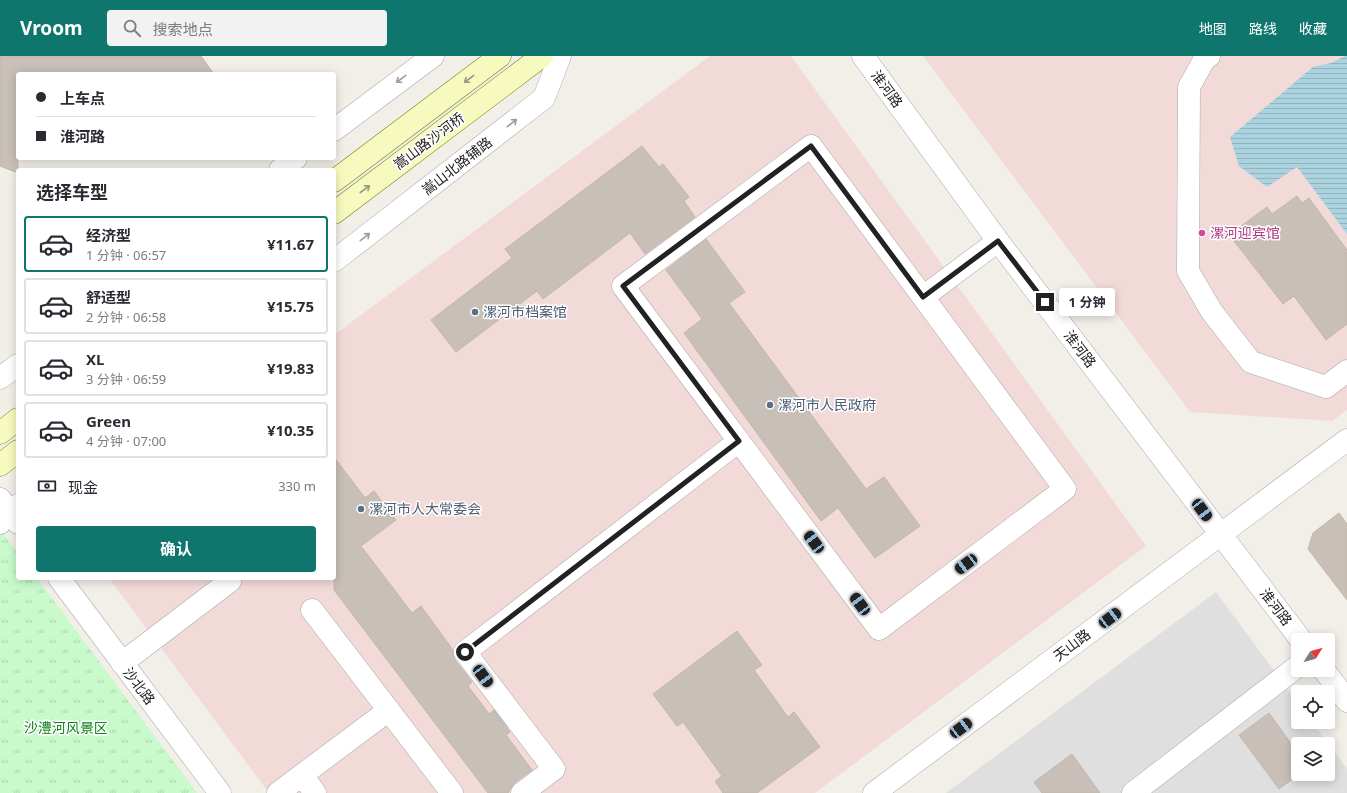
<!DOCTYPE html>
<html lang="zh">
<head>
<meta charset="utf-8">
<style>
  :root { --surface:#fff; --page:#f2f2f3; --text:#2b2b33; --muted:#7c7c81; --line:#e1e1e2; --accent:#0f766e }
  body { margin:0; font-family:"Noto Sans","Noto Sans SC",sans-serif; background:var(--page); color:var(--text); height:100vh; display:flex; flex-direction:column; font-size:15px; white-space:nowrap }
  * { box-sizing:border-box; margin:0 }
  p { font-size:13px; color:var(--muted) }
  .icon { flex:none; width:22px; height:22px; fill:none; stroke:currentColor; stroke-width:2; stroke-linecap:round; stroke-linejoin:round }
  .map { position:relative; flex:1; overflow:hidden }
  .drawer { position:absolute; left:16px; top:112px; width:320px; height:412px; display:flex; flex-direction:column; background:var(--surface); border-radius:4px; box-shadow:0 2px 10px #0003 }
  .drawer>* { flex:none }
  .banner { position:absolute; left:16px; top:16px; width:320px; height:88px; border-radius:4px; box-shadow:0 2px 10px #0003; display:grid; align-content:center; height:88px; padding:0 20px; background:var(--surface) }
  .needle { width:26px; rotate:53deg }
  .buttons { position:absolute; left:1291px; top:577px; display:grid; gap:8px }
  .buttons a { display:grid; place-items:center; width:44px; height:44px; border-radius:4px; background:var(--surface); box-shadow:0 2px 10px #0003; font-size:20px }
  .end { position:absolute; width:18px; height:18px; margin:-9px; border:5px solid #222; background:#fff; box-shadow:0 0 0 2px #fff }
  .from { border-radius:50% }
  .bubble { position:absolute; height:28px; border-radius:4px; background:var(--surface); box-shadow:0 2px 10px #0003; font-size:13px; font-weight:700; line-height:28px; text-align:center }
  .car { position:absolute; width:12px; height:24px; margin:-12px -6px; border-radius:5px; box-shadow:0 0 3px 1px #0007; background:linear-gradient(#222 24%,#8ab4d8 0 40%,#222 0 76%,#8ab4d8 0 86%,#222 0) }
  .banner b { display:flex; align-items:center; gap:14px; height:38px; font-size:15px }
  .banner b+b { border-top:1px solid var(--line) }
  .banner i { width:10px; height:10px; background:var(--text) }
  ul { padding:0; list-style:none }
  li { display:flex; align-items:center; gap:12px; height:56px; margin:0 8px 6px; padding:0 12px; border:2px solid var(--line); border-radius:4px }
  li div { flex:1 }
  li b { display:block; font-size:15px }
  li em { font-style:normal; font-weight:700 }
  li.selected { border-color:var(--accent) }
  li>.icon { width:36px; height:36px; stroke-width:1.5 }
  h2 { padding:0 20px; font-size:18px; line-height:48px }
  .pay { display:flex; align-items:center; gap:10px; height:44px; padding:0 20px; font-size:15px }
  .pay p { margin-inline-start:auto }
  .action { display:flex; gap:8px; margin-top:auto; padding:8px 20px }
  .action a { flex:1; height:46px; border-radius:4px; background:var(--accent); color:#fff; font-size:16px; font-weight:700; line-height:46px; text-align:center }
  header { display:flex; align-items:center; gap:24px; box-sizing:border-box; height:56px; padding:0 20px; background:var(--accent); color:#fff }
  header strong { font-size:19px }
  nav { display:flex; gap:22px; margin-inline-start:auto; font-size:14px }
  .search { width:280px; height:36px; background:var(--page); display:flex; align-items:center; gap:10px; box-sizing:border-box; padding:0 14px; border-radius:4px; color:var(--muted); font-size:15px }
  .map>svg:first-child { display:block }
</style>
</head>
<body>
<header>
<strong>Vroom</strong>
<div class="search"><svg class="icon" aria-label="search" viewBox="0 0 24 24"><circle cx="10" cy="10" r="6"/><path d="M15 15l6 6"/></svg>搜索地点</div>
<nav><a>地图</a><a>路线</a><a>收藏</a></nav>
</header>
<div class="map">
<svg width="1347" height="737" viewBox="0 0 1347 737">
  <defs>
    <pattern id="park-tufts" width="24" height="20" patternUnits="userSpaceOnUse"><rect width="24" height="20" fill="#c8facc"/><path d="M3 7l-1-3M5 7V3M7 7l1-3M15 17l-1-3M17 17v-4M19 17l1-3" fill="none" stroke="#acd6af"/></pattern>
    <pattern id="water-rules" width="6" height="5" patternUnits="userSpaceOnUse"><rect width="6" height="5" fill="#aad3df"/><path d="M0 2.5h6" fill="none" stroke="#92b5bf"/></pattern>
  </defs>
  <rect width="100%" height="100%" fill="#f2efe9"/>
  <!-- residential -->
  <path fill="#e0dfdf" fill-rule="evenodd" d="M1216 536 1298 647V666H1312L1347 713V737H946ZM1298 688H1328V718H1298Z"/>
  <!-- commercial -->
  <path fill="#f2dad9" d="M710 0H791L1146 490 815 737H269L109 522H334V279Z
    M923 0H1347V354L1332 365 1190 356Z"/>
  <!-- park -->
  <path fill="url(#park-tufts)" d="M0 473 18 497V522H37L197 737H0Z"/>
  <!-- water -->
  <path fill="url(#water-rules)" d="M1345 0H1347V178L1297 111 1267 131 1239 110 1230 81 1313 11 1331 7Z"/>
  <!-- building -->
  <path fill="#c7bfb8" stroke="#c4b6ab" d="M0 0H201L214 18H18V117L0 110Z
    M642 90 659 111 663 108 689 141 684 145 695 161 645 198 630 177 543 243 537 235 456 296 431 264 512 202 505 193Z
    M1297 140 1302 147 1309 142 1347 194V268L1326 284 1294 240 1283 248 1234 185 1245 176 1241 170 1267 151 1272 158Z
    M706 183 745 236 729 247 866 433 884 421 920 470 875 502 838 452 821 465 684 277 702 263 666 214Z
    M334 401 365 442 374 435 396 464 361 490 412 557 421 550 453 594V598L455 604 472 626 468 630 489 658 494 654 510 676 506 679 532 714 514 727 508 737H488L334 534Z
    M1339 457 1347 468V544L1308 493 1313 477Z
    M737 575 762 609 754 614 788 661 794 656 820 691 757 737H723L715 725 722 720 683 666 677 670 653 638Z
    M1269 657 1298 697V719L1279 733 1239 679Z
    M1072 698 1100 737H1042L1034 726Z"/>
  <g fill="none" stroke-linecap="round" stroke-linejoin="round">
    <defs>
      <path id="minor" d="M1209 0 1204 4 1189 31 1188 215 1212 256 1251 306 1326 331 1347 315
        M334 74 433 0
        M280 114 296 102
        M334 205 544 42 560 0
        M923 241 811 90 623 230 879 573 1065 433 923 241 998 185
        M0 322 18 309
        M0 467 9 455 18 449
        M312 554 452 737
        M122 607 230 525
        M302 719 315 737
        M278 737 389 654
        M522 737 554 713 465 596 739 385
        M1133 737 1298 610"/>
      <path id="tertiary" d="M863 0 998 185 1301 584
        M0 443 18 467
        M59 522 220 737
        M1324 614 1347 645
        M874 737 1347 384"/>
      <path id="secondary" d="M334 125 500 0
        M334 157 542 0
        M0 377 18 363
        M0 409 18 395"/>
    </defs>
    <!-- minor casing -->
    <use href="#minor" stroke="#a9a9a9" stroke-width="23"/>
    <!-- tertiary casing -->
    <use href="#tertiary" stroke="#a9a9a9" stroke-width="23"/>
    <!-- secondary casing -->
    <use href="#secondary" stroke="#707d05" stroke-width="23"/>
    <!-- minor -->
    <use href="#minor" stroke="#fff" stroke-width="22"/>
    <!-- tertiary -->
    <use href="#tertiary" stroke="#fff" stroke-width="22"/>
    <!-- secondary -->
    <use href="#secondary" stroke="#f7fabf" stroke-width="22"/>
  </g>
  <!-- one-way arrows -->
  <defs><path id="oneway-shaft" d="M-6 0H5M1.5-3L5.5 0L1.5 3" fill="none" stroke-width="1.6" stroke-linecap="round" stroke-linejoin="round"/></defs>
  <g stroke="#9c9c9c">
    <use href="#oneway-shaft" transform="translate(401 23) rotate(143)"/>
    <use href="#oneway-shaft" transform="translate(512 67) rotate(-38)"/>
    <use href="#oneway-shaft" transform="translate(365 181) rotate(-38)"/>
  </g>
  <g stroke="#979978">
    <use href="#oneway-shaft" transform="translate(469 23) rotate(143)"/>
    <use href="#oneway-shaft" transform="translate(365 133) rotate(-37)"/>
  </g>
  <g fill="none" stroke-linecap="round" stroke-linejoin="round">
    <!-- route -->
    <path stroke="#222" stroke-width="5" d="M465 596 739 385 623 230 811 90 923 241 998 185 1045 246"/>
  </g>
  <!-- markers -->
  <circle fill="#d1479c" stroke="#fff" stroke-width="1.5" cx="1202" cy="177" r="4"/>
  <g fill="#5c6f8a" stroke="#fff" stroke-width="1.5">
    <circle cx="475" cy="256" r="4"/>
    <circle cx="770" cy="349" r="4"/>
    <circle cx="361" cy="453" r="4"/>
  </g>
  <g text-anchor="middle" stroke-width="3" stroke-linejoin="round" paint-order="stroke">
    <!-- street labels -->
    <g font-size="14" fill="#222" stroke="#fff">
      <text transform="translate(887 33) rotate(54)" y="5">淮河路</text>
      <text transform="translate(429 85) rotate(-37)" y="5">嵩山路沙河桥</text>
      <text transform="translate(457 110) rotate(-38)" y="5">嵩山北路辅路</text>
      <text transform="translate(1080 293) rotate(53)" y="5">淮河路</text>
      <text transform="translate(1276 551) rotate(53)" y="5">淮河路</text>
      <text transform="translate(1072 589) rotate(-37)" y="5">天山路</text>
      <text transform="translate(139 630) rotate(53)" y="5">沙北路</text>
    </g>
    <!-- hotel labels -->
    <g font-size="14" fill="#b23c85" stroke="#fff" text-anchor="start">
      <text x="1210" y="182">漯河迎宾馆</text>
    </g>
    <!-- service labels -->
    <g font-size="14" fill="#4e5e75" stroke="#fff" text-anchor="start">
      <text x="483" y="261">漯河市档案馆</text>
      <text x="778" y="354">漯河市人民政府</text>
      <text x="369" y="458">漯河市人大常委会</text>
    </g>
    <!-- park labels -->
    <g font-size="14" fill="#0c8416" stroke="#fff">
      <text x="66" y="677">沙澧河风景区</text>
    </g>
  </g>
</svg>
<div class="buttons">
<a><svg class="needle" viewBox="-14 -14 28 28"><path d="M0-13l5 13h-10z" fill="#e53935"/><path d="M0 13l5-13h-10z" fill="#7c7c81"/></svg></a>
<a><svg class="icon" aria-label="locate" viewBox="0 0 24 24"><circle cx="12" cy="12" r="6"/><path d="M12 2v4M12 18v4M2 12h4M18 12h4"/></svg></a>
<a><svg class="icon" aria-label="layers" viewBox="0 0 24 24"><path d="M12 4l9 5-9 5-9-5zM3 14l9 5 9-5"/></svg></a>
</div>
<i class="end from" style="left:465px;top:596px"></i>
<i class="end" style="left:1045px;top:246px"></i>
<div class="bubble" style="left:1059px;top:232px;width:56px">1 分钟</div>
<i class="car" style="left:1202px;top:454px;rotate:143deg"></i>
<i class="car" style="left:814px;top:486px;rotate:323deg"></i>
<i class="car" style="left:966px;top:508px;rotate:233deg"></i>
<i class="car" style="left:860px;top:548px;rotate:323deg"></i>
<i class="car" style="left:1110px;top:562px;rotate:53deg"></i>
<i class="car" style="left:483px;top:620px;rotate:143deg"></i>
<i class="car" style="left:961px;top:672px;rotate:53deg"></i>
<div class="banner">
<b><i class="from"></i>上车点</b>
<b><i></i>淮河路</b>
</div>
<section class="drawer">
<h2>选择车型</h2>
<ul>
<li class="selected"><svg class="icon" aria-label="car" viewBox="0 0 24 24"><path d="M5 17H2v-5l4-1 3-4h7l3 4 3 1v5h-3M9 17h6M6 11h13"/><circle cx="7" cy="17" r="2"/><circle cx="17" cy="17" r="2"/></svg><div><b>经济型</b><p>1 分钟 · 06:57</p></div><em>¥11.67</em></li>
<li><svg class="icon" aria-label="car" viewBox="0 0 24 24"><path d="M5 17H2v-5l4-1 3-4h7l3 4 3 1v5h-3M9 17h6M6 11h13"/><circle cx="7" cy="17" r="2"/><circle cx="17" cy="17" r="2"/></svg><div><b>舒适型</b><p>2 分钟 · 06:58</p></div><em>¥15.75</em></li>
<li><svg class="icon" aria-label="car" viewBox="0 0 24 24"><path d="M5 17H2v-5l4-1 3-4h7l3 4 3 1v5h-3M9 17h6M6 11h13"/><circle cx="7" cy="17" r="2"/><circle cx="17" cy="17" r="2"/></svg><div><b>XL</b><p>3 分钟 · 06:59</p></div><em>¥19.83</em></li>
<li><svg class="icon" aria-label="car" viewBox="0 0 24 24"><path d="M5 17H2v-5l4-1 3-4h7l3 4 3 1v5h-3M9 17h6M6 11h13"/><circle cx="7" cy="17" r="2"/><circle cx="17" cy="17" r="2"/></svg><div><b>Green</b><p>4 分钟 · 07:00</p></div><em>¥10.35</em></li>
</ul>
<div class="pay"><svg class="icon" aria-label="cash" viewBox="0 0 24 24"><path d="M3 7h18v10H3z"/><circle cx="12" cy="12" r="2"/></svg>现金<p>330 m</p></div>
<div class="action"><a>确认</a></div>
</section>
</div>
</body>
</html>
